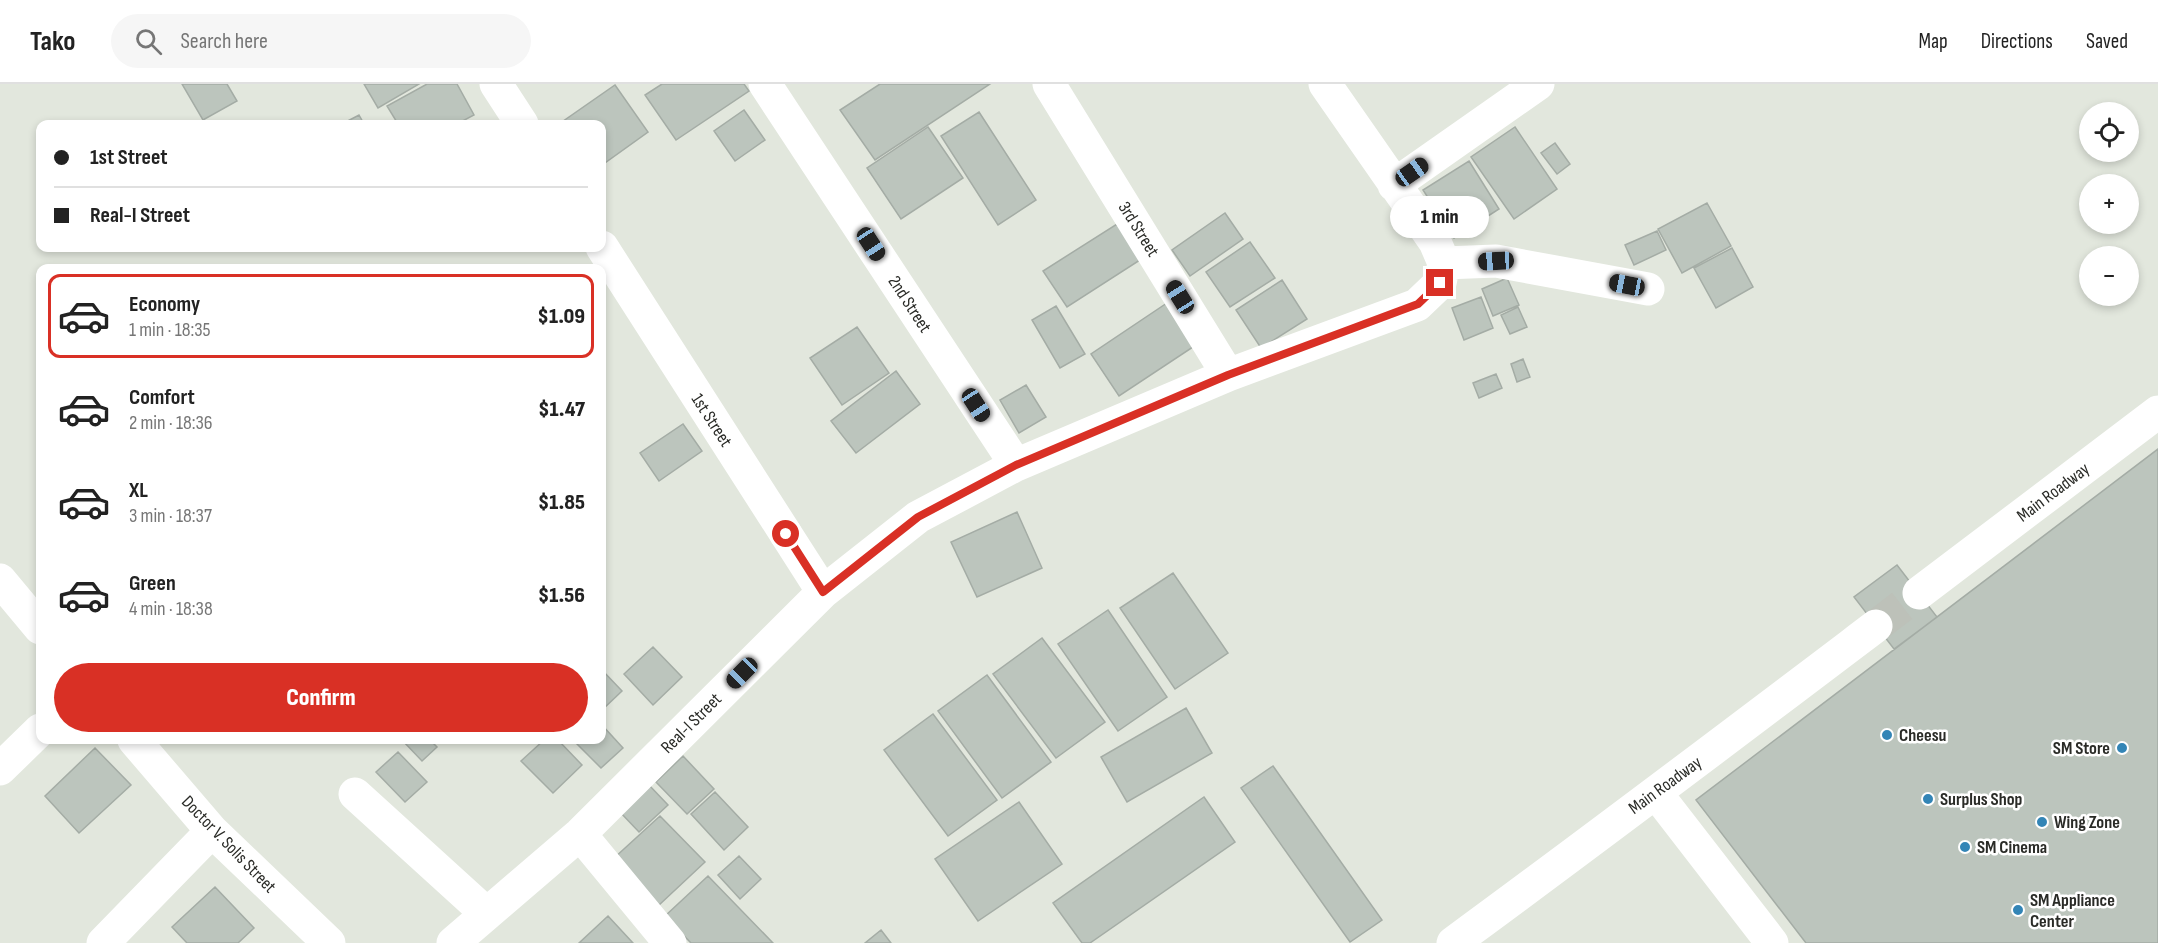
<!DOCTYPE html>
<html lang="en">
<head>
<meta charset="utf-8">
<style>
  :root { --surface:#fff; --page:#f6f6f6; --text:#222; --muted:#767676; --line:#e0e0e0; --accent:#d93025 }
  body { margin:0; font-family:"Sofia Sans Condensed",sans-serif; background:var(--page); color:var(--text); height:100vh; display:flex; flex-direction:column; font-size:22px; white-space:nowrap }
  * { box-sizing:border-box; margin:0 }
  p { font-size:20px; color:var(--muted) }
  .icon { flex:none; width:33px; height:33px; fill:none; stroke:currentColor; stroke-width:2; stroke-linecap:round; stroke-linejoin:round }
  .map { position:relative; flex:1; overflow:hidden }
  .sheet { position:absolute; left:36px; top:180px; width:570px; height:480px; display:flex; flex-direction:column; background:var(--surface); border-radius:12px; box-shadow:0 3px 9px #0003 }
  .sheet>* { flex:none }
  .top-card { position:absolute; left:36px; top:36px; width:570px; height:132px; border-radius:12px; box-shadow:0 3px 9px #0003; display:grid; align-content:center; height:132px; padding:0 18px; background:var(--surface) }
  .fabs { position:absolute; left:2079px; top:18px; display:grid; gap:12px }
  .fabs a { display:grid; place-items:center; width:60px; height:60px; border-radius:50%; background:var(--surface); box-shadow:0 3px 9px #0003; font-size:30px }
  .end { position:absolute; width:27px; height:27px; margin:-14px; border:8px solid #d93025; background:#fff; box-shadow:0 0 0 3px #fff }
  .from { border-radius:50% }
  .bubble { position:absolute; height:42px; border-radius:21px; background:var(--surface); box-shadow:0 3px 9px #0003; font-size:20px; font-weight:800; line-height:42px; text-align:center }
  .car { position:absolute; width:18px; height:36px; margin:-18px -9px; border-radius:8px; box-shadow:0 0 4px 2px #0007; background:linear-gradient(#222 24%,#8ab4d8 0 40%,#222 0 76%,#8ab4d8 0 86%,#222 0) }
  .top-card b { display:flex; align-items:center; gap:21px; height:57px; font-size:22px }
  .top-card b+b { border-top:2px solid var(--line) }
  .top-card i { width:15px; height:15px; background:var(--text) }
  ul { padding:10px 0 0; list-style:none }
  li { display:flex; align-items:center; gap:18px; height:84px; margin:0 12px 9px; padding:0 6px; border:3px solid transparent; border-radius:12px }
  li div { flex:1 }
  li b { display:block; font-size:22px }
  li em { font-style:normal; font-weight:800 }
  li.active { border-color:var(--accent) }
  li>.icon { width:54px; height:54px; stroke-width:1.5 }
  .cta { display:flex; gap:12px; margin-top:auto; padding:12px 18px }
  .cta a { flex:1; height:69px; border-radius:36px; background:var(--accent); color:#fff; font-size:24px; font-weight:800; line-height:69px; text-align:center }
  header { display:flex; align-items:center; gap:36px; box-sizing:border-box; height:84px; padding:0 30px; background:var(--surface); border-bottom:2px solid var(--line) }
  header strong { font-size:28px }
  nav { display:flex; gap:33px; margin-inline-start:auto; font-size:21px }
  .search { width:420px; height:54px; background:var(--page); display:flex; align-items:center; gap:15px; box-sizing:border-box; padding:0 21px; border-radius:33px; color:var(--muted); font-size:22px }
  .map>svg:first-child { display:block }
</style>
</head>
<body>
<header>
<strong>Tako</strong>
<div class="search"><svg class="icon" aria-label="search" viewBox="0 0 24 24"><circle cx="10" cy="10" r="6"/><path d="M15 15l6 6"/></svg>Search here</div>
<nav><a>Map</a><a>Directions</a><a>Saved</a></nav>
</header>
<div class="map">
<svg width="2158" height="859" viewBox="0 0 2158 859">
  <rect width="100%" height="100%" fill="#e2e7dd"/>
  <!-- building -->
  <path fill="#bcc5bd" stroke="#a4aca5" stroke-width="1.5" d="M182 0H227L237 17 203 36Z
    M364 0H419L378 24Z
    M427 0H457L474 31 457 40H398L387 22Z
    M662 0H744L749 7 676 56 645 11Z
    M880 0H990L875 76 840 26Z
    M615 1 648 48 602 81V40H559Z
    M744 26 765 56 735 77 714 47Z
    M979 28 1036 116 998 141 941 52Z
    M359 31 364 40H342Z
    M928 43 963 94 901 135 867 84Z
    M1515 43 1557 105 1514 135 1471 73Z
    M1555 59 1570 80 1557 90 1541 69Z
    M1469 77 1499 125 1454 154 1423 106Z
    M1707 119 1731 162 1682 189 1658 145Z
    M1225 129 1243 155 1190 192 1172 166Z
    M1117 140 1140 176 1067 223 1043 187Z
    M1657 147 1666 166 1634 181 1625 161Z
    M1250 158 1275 194 1230 223 1206 188Z
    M1732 164 1753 203 1716 224 1694 184Z
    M1507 194 1519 221 1493 232 1482 205Z
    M1282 196 1307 235 1261 264 1236 226Z
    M1481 213 1493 244 1464 256 1452 224Z
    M1167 219 1196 261 1119 312 1091 270Z
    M1056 222 1085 270 1060 284 1032 236Z
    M1518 223 1527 243 1510 250 1501 231Z
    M857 243 889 289 842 321 810 274Z
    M1523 275 1530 293 1517 298 1511 280Z
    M896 287 920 320 856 369 831 337Z
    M1496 290 1502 304 1479 314 1473 299Z
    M1026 301 1046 333 1019 349 1000 316Z
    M683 340 702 367 659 397 640 369Z
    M2158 365V859H1806L1696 716Z
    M1017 428 1042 484 977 513 951 458Z
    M1897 481 1937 533 1894 565 1854 513Z
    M1173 489 1228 569 1175 605 1120 524Z
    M1108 526 1167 613 1118 647 1058 560Z
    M1042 554 1105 638 1056 674 993 590Z
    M653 563 682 593 653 621 624 590Z
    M602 586 622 607 602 626Z
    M987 591 1051 678 1002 714 938 627Z
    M1186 624 1212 669 1127 718 1101 673Z
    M933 630 997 716 948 752 884 666Z
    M602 641 623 664 601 684 573 656H602Z
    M402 656H430L437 663 422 677Z
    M544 656H558L582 681 553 709 521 677Z
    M95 664 131 701 79 749 45 712Z
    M398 668 427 698 405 718 376 688Z
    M683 672 714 705 687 730 656 698Z
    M1273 682 1382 836 1350 858 1241 704Z
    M648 700 668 721 639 748 619 727Z
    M715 708 748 743 724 766 691 730Z
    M1204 713 1235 758 1090 859H1082L1053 819Z
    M1019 718 1062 780 978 837 935 775Z
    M660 732 705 778 658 822 613 775Z
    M739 772 761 795 740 815 718 791Z
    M708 792 773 859H691L665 832Z
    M215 803 254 844 238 859H187L172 843Z
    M608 832 633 859H579Z
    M881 846 891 859H865Z"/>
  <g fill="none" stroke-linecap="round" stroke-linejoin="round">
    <!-- minor-tunnel -->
    <path stroke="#bdc1b9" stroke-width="33" stroke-dasharray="33 16" stroke-linecap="butt" d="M1876 542 1919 509"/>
    <!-- minor -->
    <path stroke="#fff" stroke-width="33" d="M496 0 522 40
      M765 0 1016 381
      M1049 0 1228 291
      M1325 0 1435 158 1444 179
      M1394 101 1538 0
      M602 163 823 508
      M1444 179 1496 177 1648 205
      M0 496 40 544
      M1919 509 2158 328
      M134 656 212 747 329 859
      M0 685 40 646
      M1656 709 1772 859
      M355 710 487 830
      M580 750 670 859
      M103 859 212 747
      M453 859 580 750 823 508 918 433 1016 381 1228 291 1417 221 1440 199 1444 179
      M1453 859C1595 755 1736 648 1876 542"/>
  </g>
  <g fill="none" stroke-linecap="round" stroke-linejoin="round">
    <!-- route -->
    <path stroke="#d93025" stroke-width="8" d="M786 450 823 508 918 433 1016 381 1228 291 1418 220 1440 199"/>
  </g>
  <!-- markers -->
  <g fill="#3385b6" stroke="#fff" stroke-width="2">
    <circle cx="1887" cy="651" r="6"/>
    <circle cx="2122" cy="664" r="6"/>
    <circle cx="1928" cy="715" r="6"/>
    <circle cx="2042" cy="738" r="6"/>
    <circle cx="1965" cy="763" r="6"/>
    <circle cx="2018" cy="826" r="6"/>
  </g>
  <g text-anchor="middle" stroke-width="5" stroke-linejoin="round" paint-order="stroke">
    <!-- street labels -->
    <g font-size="18" fill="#2a2b27" stroke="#fff">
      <text transform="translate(1139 145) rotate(58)" y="6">3rd Street</text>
      <text transform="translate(910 220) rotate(57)" y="6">2nd Street</text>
      <text transform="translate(712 336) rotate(57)" y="6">1st Street</text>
      <text transform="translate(2053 408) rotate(-37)" y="6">Main Roadway</text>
      <text transform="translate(691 639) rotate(-45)" y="6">Real-I Street</text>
      <text transform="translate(1665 701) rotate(-36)" y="6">Main Roadway</text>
      <text transform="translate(229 760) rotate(46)" y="6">Doctor V. Solis Street</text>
    </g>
    <!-- poi labels -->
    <g font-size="18" font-weight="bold" fill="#2a2b27" stroke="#fff" text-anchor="start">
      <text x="1899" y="657">Cheesu</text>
      <text x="2110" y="670" text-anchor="end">SM Store</text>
      <text x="1940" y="721">Surplus Shop</text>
      <text x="2054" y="744">Wing Zone</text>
      <text x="1977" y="769">SM Cinema</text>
      <text x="2030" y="822">SM Appliance<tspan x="2030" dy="21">Center</tspan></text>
    </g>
  </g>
</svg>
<div class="fabs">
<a><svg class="icon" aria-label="locate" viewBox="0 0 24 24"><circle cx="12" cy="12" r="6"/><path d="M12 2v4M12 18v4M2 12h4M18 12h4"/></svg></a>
<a>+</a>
<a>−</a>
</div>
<i class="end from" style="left:786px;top:450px"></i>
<i class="end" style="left:1440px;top:199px"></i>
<div class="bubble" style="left:1390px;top:112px;width:99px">1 min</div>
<i class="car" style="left:1412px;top:88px;rotate:55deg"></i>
<i class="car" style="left:871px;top:160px;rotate:147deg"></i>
<i class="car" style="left:1496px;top:177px;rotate:267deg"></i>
<i class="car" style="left:1627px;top:201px;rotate:281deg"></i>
<i class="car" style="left:1180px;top:213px;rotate:328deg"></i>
<i class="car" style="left:976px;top:321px;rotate:147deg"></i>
<i class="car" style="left:742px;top:589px;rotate:225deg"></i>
<div class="top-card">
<b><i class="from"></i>1st Street</b>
<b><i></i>Real-I Street</b>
</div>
<section class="sheet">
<ul>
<li class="active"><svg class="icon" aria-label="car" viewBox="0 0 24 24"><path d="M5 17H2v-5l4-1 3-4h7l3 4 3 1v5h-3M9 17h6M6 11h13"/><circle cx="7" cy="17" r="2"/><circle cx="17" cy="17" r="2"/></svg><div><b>Economy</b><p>1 min · 18:35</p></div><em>$1.09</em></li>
<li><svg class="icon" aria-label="car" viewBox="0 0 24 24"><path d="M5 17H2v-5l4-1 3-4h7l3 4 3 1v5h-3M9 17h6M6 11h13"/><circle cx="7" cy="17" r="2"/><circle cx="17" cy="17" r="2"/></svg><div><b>Comfort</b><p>2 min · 18:36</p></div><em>$1.47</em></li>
<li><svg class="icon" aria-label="car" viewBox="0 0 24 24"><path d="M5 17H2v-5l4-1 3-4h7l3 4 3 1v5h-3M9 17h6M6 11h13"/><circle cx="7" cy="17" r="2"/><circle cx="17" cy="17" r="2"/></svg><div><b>XL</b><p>3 min · 18:37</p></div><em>$1.85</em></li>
<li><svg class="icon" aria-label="car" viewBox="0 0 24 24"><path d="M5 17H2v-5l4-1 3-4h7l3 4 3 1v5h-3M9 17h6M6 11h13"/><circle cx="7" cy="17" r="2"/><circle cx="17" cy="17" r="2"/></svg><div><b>Green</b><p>4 min · 18:38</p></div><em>$1.56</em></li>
</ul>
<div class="cta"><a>Confirm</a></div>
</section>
</div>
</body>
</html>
